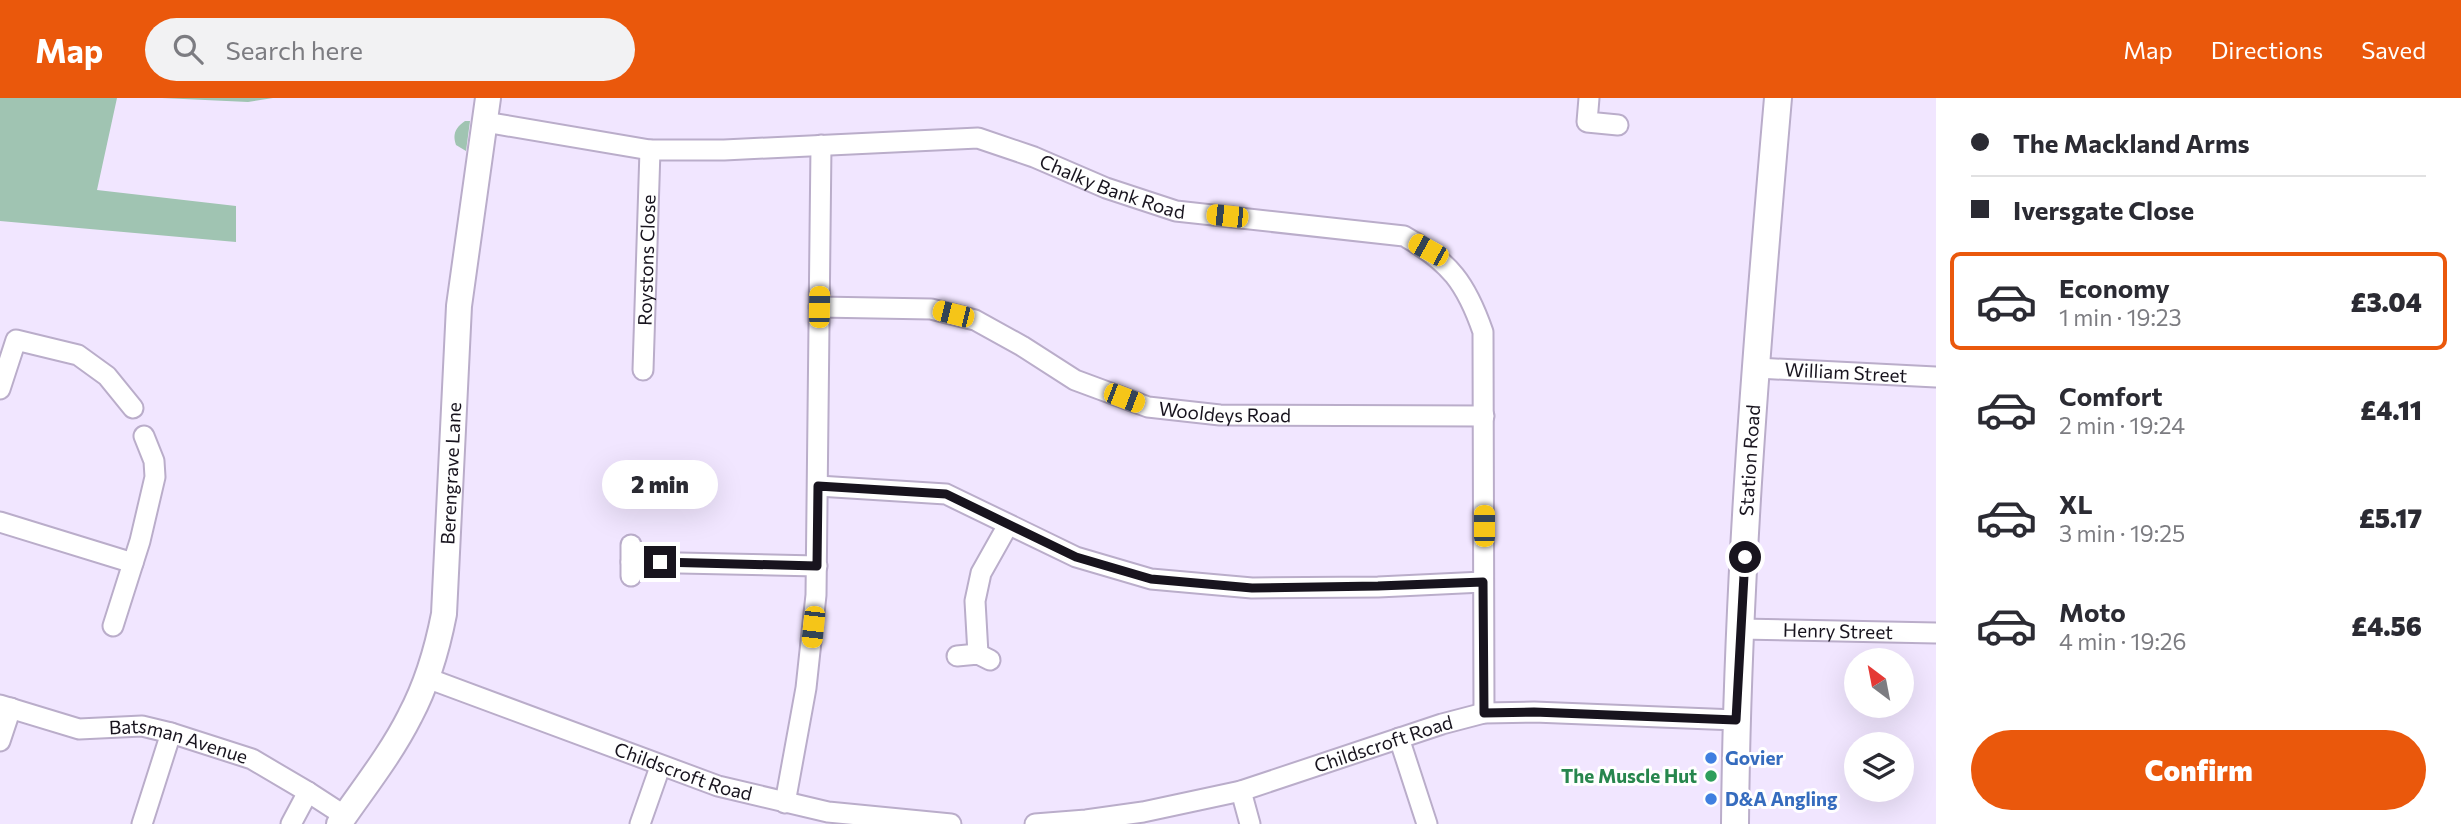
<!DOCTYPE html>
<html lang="en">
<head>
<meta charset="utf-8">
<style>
  :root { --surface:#fff; --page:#f2f2f3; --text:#2b2b33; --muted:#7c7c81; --line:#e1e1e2; --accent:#ea580c }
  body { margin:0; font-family:Commissioner,sans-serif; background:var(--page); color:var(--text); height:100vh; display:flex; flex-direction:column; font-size:26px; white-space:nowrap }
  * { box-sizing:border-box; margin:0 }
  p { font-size:23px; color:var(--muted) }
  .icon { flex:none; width:38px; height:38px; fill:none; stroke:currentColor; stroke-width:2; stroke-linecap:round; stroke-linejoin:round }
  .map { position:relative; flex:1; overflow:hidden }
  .side { display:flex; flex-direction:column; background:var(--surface); width:525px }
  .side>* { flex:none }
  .hud { display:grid; align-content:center; height:154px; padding:0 35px; background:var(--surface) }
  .needle { width:46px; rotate:328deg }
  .fabs { position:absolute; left:1844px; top:550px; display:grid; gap:14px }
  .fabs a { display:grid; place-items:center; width:70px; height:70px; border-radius:50%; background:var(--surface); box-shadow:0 7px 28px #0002; font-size:35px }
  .end { position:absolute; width:32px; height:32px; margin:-16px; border:9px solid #18141e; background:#fff; box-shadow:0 0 0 4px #fff }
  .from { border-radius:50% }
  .bubble { position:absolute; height:49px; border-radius:24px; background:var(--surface); box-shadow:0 7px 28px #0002; font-size:23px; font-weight:800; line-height:49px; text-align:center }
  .car { position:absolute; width:21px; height:42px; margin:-21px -10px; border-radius:9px; box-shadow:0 0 5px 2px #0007; background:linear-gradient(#f5c518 24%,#345 0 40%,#f5c518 0 76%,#345 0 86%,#f5c518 0) }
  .hud b { display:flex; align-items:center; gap:24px; height:66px; font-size:26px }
  .hud b+b { border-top:2px solid var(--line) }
  .hud i { width:18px; height:18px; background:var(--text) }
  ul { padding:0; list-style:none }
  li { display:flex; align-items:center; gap:21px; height:98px; margin:0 14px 10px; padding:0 21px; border:4px solid transparent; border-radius:10px }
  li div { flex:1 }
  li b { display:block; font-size:26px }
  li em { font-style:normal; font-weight:800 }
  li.selected { border-color:var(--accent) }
  li>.icon { width:63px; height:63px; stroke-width:1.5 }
  .primary-button { display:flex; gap:14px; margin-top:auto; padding:14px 35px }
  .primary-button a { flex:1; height:80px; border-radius:42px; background:var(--accent); color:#fff; font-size:28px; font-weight:800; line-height:80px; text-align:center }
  header { display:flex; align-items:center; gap:42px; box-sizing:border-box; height:98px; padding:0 35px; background:var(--accent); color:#fff }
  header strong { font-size:33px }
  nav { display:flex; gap:38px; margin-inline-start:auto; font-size:24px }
  .search { width:490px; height:63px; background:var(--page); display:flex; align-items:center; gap:18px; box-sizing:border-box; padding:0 24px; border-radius:38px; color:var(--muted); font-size:26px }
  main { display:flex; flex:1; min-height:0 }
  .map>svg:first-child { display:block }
</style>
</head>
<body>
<header>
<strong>Map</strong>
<div class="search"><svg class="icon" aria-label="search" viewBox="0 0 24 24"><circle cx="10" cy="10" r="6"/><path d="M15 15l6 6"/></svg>Search here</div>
<nav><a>Map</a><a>Directions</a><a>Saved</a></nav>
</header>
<main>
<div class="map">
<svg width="1936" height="726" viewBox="0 0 1936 726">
  <rect width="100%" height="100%" fill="#f1e6ff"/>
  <!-- green -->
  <path fill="#a0c4b2" d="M0 0H117L97 92 236 108V144L0 123Z
    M162 0H273L248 4Z
    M465 23H470L466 53 456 47C452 36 456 29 465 23Z"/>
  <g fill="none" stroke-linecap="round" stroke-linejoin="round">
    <defs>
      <g id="minor">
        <path d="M1589 0 1587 24 1618 27"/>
        <path id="s1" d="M485 24 650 52H724L978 40 1034 59 1106 90 1176 113 1404 138C1450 164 1466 185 1483 234L1484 615"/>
        <path id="s2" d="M819 209 931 211 975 222 1022 248 1075 282 1148 309 1220 317 1484 318"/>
        <path id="s3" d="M1757 270 1936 279"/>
        <path id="s4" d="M643 272 650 52"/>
        <path d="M0 291 16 242 78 257 107 278 133 310"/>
        <path d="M818 388 946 396 1076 459 1151 481 1252 490 1378 489 1483 484"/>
        <path d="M0 424 133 465"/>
        <path d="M631 447V478"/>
        <path d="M631 464 817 468"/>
        <path d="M113 528 140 443 155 379 154 363 144 338"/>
        <path id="s5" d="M1740 531 1936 535"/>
        <path d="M978 556 975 503 981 475 1008 427"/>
        <path d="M957 558 978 556 990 562"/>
        <path id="s6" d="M427 580 718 688 828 714 951 726"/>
        <path id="s7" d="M0 607 79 631 142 628 171 635 252 661 308 694 345 718"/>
        <path d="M1399 640 1427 726"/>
        <path d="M0 643 11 610"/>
        <path d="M1241 693 1250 726"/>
        <path d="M785 705 806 590 816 497 821 47"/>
        <path d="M142 726 171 635"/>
        <path d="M291 726 308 694"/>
        <path d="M640 726 660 669"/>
        <path id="s8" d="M1035 726 1086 722 1143 714 1241 693 1442 626 1484 615 1534 614 1736 622"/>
      </g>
      <g id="tertiary">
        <path id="s9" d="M339 726C363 691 391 656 410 618 427 586 437 552 444 516L459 208 488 0"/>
      </g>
      <g id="secondary">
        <path id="s10" d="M1735 726C1737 484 1757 241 1778 0"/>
      </g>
    </defs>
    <!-- minor casing -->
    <use href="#minor" stroke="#baadca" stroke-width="23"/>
    <!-- tertiary casing -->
    <use href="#tertiary" stroke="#baadca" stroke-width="28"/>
    <!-- secondary casing -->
    <use href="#secondary" stroke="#baadca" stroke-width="30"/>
    <!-- minor -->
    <use href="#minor" stroke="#fff" stroke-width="19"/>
    <!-- tertiary -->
    <use href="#tertiary" stroke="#fff" stroke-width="24"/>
    <!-- secondary -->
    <use href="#secondary" stroke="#fff" stroke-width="26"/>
  </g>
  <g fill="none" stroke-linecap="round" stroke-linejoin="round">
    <!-- route -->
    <path stroke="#18141e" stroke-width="9" d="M660 464 817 468 818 388 946 396 1076 459 1151 481 1252 490 1378 488 1483 484 1484 615 1534 614 1736 622 1745 459"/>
  </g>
  <!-- markers -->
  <g fill="#3f7fe0" stroke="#fff" stroke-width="2.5">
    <circle cx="1711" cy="660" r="7"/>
    <circle cx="1711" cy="701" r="7"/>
  </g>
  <circle fill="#2e9e5b" stroke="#fff" stroke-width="2.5" cx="1711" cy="678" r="7"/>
  <g text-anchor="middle" stroke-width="6" stroke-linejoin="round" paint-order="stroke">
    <!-- street labels -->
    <g font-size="19" fill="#18141e" stroke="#fff">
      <text dy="7" stroke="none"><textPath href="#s1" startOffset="639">Chalky Bank Road</textPath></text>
      <text dy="7" stroke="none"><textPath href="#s4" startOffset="110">Roystons Close</textPath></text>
      <text dy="7" stroke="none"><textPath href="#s3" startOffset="89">William Street</textPath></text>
      <text dy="7" stroke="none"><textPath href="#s2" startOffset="429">Wooldeys Road</textPath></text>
      <text dy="7" stroke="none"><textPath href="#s10" startOffset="364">Station Road</textPath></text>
      <text dy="7" stroke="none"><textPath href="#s9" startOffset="378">Berengrave Lane</textPath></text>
      <text dy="7" stroke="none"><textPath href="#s5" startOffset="98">Henry Street</textPath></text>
      <text dy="7" stroke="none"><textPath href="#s7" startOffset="184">Batsman Avenue</textPath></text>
      <text dy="7" stroke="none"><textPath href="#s8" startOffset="359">Childscroft Road</textPath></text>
      <text dy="7" stroke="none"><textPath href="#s6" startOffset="273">Childscroft Road</textPath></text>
    </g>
    <!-- shop labels -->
    <g font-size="19" font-weight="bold" fill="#366cbe" stroke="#fff" text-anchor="start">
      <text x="1725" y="667">Govier</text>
      <text x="1725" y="708">D&amp;A Angling</text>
    </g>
    <!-- leisure labels -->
    <g font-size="19" font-weight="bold" fill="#27864d" stroke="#fff" text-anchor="end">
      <text x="1697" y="685">The Muscle Hut</text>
    </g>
  </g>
</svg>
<div class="fabs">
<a><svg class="needle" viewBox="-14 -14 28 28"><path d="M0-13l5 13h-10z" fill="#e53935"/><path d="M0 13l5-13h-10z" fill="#7c7c81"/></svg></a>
<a><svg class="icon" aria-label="layers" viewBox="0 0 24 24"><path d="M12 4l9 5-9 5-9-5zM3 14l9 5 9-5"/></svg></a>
</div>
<i class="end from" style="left:1745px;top:459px"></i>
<i class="end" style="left:660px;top:464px"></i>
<div class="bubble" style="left:602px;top:362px;width:116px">2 min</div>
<i class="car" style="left:1227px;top:118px;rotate:276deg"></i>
<i class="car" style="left:1428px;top:152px;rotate:299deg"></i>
<i class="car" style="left:819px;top:209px;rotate:1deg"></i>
<i class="car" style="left:953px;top:216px;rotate:284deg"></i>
<i class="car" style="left:1124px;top:300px;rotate:111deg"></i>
<i class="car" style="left:1484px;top:428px;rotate:0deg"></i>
<i class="car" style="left:813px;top:529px;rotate:186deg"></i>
</div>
<section class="side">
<div class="hud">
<b><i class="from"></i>The Mackland Arms</b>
<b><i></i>Iversgate Close</b>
</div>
<ul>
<li class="selected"><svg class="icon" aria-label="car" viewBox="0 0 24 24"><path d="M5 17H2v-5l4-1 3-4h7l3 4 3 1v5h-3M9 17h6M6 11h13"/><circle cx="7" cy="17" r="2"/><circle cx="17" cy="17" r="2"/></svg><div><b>Economy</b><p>1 min · 19:23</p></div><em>£3.04</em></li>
<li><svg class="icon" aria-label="car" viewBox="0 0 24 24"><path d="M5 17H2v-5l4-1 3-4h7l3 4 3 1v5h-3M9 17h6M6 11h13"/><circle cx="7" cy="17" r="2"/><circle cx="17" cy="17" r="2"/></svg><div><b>Comfort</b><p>2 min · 19:24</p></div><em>£4.11</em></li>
<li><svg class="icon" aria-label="car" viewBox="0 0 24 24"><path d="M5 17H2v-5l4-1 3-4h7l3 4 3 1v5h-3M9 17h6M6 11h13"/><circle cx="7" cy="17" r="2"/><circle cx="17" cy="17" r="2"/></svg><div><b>XL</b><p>3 min · 19:25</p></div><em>£5.17</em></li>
<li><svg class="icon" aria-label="car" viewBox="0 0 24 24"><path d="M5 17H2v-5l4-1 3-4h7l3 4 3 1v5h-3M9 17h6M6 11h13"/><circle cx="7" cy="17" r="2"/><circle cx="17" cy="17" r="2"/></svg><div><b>Moto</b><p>4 min · 19:26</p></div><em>£4.56</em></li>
</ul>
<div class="primary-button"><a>Confirm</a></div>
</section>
</main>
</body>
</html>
